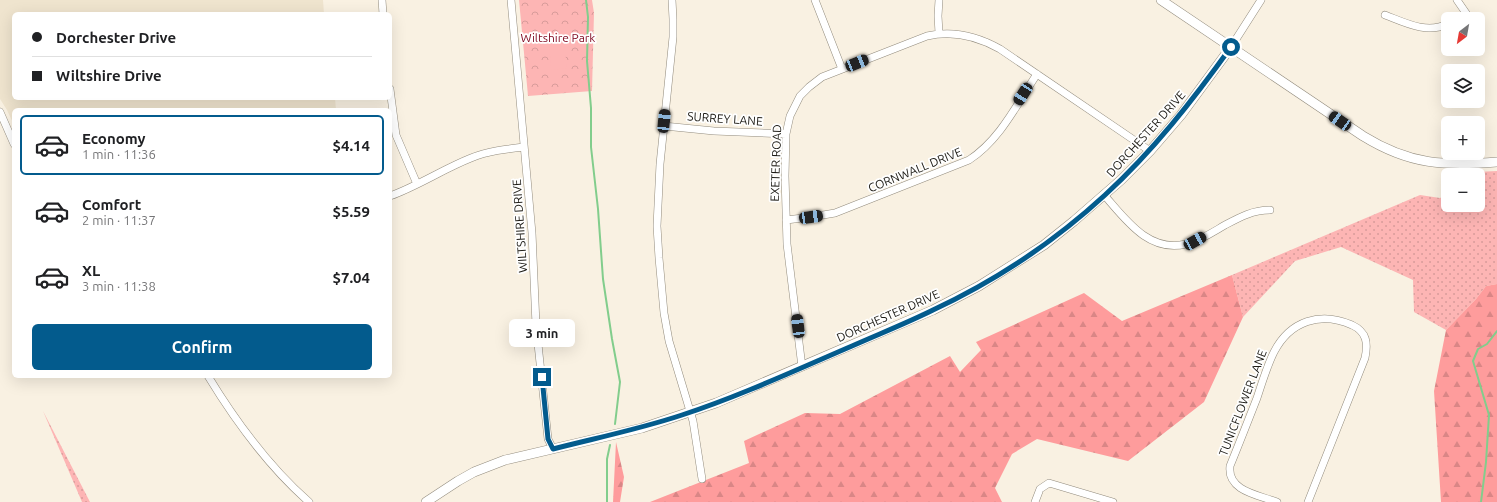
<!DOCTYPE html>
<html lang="en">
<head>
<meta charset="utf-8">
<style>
  :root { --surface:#fff; --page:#f6f6f6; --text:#202124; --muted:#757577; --line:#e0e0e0; --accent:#035b8d }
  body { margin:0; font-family:Ubuntu,sans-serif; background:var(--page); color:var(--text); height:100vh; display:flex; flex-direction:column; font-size:15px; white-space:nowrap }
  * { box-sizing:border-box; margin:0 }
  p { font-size:13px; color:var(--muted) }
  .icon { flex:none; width:22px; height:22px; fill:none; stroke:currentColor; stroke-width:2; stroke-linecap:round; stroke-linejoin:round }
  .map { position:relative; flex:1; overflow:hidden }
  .panel { position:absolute; left:12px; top:108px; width:380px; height:270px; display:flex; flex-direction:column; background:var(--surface); border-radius:6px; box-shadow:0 4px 16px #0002 }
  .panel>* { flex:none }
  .hud { position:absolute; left:12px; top:12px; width:380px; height:88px; border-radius:6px; box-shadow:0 4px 16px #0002; display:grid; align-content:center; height:88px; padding:0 20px; background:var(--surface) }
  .needle { width:26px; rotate:211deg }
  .fabs { position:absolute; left:1441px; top:12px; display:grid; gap:8px }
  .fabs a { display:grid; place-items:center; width:44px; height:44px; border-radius:6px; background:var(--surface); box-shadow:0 4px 16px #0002; font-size:20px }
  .end { position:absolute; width:18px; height:18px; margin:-9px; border:5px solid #035b8d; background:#fff; box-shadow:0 0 0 2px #fff }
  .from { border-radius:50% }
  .bubble { position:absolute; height:28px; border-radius:6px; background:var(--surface); box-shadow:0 4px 16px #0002; font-size:13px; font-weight:600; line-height:28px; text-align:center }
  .car { position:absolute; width:12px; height:24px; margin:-12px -6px; border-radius:5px; box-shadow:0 0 3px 1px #0007; background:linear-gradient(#222 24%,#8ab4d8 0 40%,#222 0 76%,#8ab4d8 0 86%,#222 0) }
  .hud b { display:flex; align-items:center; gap:14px; height:38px; font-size:15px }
  .hud b+b { border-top:1px solid var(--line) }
  .hud i { width:10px; height:10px; background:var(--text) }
  ul { padding:7px 0 0; list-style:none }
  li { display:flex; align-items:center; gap:12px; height:60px; margin:0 8px 6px; padding:0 12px; border:2px solid transparent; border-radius:6px }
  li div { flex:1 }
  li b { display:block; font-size:15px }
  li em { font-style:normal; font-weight:600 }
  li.selected { border-color:var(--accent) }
  li>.icon { width:36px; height:36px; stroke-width:1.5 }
  .button { display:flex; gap:8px; margin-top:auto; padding:8px 20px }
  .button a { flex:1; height:46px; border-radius:6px; background:var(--accent); color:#fff; font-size:16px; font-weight:600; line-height:46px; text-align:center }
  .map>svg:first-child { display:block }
</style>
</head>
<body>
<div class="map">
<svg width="1497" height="502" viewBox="0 0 1497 502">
  <defs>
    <pattern id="grass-dots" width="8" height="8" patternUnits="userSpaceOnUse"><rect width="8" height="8" fill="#fdb5b4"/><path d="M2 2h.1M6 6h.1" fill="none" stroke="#d89b9a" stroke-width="1.8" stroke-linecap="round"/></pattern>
    <pattern id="forest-firs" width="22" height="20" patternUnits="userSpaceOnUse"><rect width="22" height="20" fill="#fe9c9c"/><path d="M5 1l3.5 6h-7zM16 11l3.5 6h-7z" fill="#d98686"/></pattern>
    <pattern id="park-crowns" width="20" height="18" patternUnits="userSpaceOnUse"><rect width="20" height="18" fill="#fdb5b4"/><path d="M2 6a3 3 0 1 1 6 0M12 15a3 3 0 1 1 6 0" fill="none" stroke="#d89b9a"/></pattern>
  </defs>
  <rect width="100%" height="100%" fill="#f9f1e2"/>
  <!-- built -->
  <path fill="#efe4ce" d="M0 0H323L324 14H14V98H335L336 110H14V125L7 110 0 99Z"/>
  <!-- grass -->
  <path fill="url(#grass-dots)" d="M1497 171V284L1486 286 1476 299 1446 330 1414 312 1413 280 1341 247 1295 261 1243 317 1232 275 1420 195 1440 198 1448 194V205H1478V175H1457V173Z
    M43 411 90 502H82Z"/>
  <!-- forest -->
  <path fill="url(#forest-firs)" d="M1232 275 1243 317 1204 402 1128 461 1037 439 1012 454 995 488 1002 502H650L749 463 744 441 805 413 840 414 950 356 960 372 981 350 976 342 1084 293 1122 321Z
    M1497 284V502H1441L1434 391 1446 330 1476 299 1486 286Z
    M616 442 624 477 620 502H613Z"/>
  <!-- park -->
  <path fill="url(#park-crowns)" d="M519 0H592L594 13 592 91 528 96Z"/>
  <!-- pitch -->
  <path fill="#fdb5b4" d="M564 41 567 68 551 70 549 43Z"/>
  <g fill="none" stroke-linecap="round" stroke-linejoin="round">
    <!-- stream -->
    <path stroke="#82cd8c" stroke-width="2" d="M586 0 588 17 587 61 591 108V147L598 209 603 279 612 339 620 382 615 424
      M607 502V459L610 445
      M1481 502 1486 462 1489 415 1473 361 1478 349 1487 344 1497 331"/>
    <defs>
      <path id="minor" d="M382 0 383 14
        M511 0 532 233 536 325 548 439 553 449
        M672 0 673 19V37L660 164 657 226 659 258 664 313 669 341 693 421 702 479
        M815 0 842 69
        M939 0 938 16 939 33
        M1457 0 1468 16 1479 19
        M1385 15C1406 23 1426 34 1448 24
        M1231 47 1261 0
        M390 89 396 135 417 184
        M0 112 14 144
        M664 126 714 131 786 134
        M390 196C418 186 443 169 471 158 488 151 506 149 524 147
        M1105 196C1126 220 1149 253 1186 244 1200 241 1213 232 1225 225 1240 217 1253 210 1270 210
        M786 220 811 217 835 213 969 160C1000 140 1017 104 1037 74
        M802 367 787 244 785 176 786 134 790 116 800 96 809 87 822 77 927 36C953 30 977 36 1000 49L1150 151
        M208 376C236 422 268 466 309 502
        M1035 502 1040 489 1049 483 1113 502
        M1277 502C1258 495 1227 491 1230 466 1239 444 1248 421 1257 398 1262 383 1267 366 1274 352 1290 321 1320 311 1352 325 1367 332 1368 343 1365 358L1308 502"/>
      <path id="tertiary" d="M1161 0 1363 136C1410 165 1444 166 1497 162
        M426 502 458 481 474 472 505 460 642 428 716 403 933 310 979 286 1044 245 1074 221 1121 180 1150 151 1181 115 1231 47"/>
    </defs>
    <!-- minor casing -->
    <use href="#minor" stroke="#928b7d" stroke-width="8"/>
    <!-- tertiary casing -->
    <use href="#tertiary" stroke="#928b7d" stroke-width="10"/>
    <!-- minor -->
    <use href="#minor" stroke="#fff" stroke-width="7"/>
    <!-- tertiary -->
    <use href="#tertiary" stroke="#fff" stroke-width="9"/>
  </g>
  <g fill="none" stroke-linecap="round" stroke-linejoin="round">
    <!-- route -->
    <path stroke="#035b8d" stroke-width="5" d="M542 377 548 439 553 449C596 438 640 429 682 415 740 396 796 370 852 346 879 334 907 323 933 310 995 281 1055 241 1105 195 1153 151 1193 100 1231 47"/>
  </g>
  <g text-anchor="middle" stroke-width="3.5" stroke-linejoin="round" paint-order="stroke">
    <!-- park labels -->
    <g font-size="12" fill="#7f071f" stroke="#fff">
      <text x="558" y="42">Wiltshire Park</text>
    </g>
    <!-- street labels -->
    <g font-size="12" fill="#1d1b15" stroke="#fff">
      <text transform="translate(725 119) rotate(4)" y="4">SURREY LANE</text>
      <text transform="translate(1146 134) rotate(-48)" y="4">DORCHESTER DRIVE</text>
      <text transform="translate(776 163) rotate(-88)" y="4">EXETER ROAD</text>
      <text transform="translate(915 170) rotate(-22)" y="4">CORNWALL DRIVE</text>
      <text transform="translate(520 226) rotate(-94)" y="4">WILTSHIRE DRIVE</text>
      <text transform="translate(888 316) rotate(-24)" y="4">DORCHESTER DRIVE</text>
      <text transform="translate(1243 403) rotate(-69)" y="4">TUNICFLOWER LANE</text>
    </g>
  </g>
</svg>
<div class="fabs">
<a><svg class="needle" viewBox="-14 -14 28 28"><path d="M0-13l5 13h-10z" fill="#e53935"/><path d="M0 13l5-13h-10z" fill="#757577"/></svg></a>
<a><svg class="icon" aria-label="layers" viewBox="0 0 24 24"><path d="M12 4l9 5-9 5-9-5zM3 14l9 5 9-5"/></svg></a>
<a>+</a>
<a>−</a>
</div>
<i class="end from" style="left:1231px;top:47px"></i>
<i class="end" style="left:542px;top:377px"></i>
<div class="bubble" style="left:509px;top:319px;width:66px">3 min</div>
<i class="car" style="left:857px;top:63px;rotate:68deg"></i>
<i class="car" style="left:1023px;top:94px;rotate:213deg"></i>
<i class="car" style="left:664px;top:121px;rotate:6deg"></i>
<i class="car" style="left:1340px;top:121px;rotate:304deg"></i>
<i class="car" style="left:811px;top:217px;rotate:82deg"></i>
<i class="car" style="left:1195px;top:241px;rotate:61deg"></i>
<i class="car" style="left:798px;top:326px;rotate:353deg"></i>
<div class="hud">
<b><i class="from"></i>Dorchester Drive</b>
<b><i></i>Wiltshire Drive</b>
</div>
<section class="panel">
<ul>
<li class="selected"><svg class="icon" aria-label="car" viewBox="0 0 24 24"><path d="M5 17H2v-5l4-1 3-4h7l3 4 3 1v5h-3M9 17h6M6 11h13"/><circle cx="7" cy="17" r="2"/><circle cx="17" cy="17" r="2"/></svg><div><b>Economy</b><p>1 min · 11:36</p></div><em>$4.14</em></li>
<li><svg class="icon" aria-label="car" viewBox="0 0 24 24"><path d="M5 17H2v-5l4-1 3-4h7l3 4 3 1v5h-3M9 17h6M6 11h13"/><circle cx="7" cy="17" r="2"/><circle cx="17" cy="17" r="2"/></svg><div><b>Comfort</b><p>2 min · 11:37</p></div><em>$5.59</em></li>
<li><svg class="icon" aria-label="car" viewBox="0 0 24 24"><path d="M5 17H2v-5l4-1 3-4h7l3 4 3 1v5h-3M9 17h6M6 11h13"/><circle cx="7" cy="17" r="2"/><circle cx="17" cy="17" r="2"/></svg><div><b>XL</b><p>3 min · 11:38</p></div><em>$7.04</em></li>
</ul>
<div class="button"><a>Confirm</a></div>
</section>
</div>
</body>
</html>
